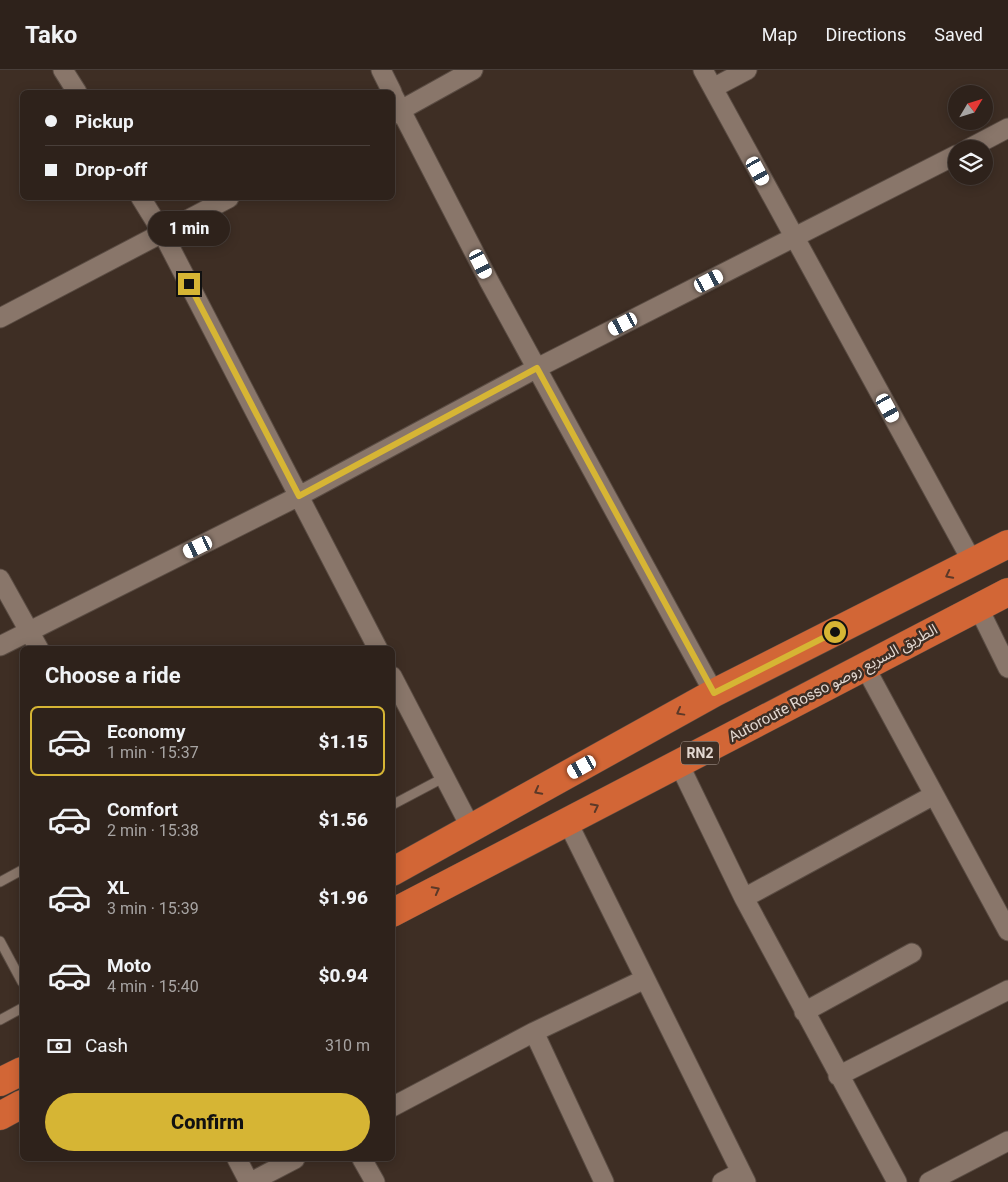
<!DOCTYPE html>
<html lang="en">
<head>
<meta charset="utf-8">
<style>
  :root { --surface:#2e221b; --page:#362a24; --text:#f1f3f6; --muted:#a7a4a3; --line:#493f3a; --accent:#d6b534 }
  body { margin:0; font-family:Roboto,"Noto Sans Arabic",sans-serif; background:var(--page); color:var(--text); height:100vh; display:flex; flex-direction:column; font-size:19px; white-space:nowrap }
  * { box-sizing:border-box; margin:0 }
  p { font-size:16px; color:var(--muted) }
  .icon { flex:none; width:28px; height:28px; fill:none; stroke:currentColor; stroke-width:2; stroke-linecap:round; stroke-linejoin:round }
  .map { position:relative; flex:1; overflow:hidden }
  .drawer { position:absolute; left:20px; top:576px; width:375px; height:515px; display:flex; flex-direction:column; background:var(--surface); border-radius:8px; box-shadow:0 2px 12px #0003,0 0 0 1px var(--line) }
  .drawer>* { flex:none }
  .banner { position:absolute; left:20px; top:20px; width:375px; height:110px; border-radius:8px; box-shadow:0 2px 12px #0003,0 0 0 1px var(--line); display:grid; align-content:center; height:110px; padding:0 25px; background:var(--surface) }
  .needle { width:32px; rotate:52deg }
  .fabs { position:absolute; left:948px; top:15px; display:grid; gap:10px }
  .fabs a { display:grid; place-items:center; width:45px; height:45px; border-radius:50%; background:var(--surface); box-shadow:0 2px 12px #0003,0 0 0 1px var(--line); font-size:25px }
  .end { position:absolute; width:22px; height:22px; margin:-11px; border:6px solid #d6b534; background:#111; box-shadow:0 0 0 2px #111 }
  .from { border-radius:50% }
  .bubble { position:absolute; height:35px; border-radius:18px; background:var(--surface); box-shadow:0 2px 12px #0003,0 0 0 1px var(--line); font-size:16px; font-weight:800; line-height:35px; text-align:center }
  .car { position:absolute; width:15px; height:30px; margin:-15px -8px; border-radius:6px; box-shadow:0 0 4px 1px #0007; background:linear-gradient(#fff 24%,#345 0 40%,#fff 0 76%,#345 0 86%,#fff 0) }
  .banner b { display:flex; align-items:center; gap:18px; height:48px; font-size:19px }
  .banner b+b { border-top:1px solid var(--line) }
  .banner i { width:12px; height:12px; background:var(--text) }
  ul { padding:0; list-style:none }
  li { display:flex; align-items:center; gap:15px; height:70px; margin:0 10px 8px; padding:0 15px; border:2px solid transparent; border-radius:8px }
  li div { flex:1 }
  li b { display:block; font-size:19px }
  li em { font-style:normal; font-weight:800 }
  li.on { border-color:var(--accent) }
  li>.icon { width:45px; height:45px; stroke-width:1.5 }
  h2 { padding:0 25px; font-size:22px; line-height:60px }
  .pay { display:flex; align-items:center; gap:12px; height:55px; padding:0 25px; font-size:19px }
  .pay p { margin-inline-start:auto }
  .action { display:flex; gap:10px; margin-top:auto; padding:10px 25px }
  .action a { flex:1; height:58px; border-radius:30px; background:var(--accent); color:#111; font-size:20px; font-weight:800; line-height:58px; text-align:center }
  header { display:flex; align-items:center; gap:30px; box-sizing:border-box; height:70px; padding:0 25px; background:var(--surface); border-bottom:1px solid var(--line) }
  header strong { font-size:24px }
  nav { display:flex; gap:28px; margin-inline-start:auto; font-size:18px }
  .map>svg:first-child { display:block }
</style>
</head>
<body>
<header>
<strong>Tako</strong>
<nav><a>Map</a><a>Directions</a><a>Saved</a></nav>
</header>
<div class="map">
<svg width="1008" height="1112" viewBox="0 0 1008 1112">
  <rect width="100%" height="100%" fill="#3e2e24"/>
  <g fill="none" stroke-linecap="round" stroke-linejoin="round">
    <defs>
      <path id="lane" d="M392 735 445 707
        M0 812 22 800
        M0 871 22 912
        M0 950 22 938"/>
      <path id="street" d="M63 0 77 22
        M381 0 392 22
        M703 0 973 493
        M713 18 747 0
        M392 23 489 211 714 623
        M392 45 473 0
        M968 79 1008 58
        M141 128 162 162 378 579
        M0 248 229 128
        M0 509 39 579
        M978 537 1008 598
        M0 576 299 426 537 298 956 85
        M865 597 1008 861
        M392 606 471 758
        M679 694 744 828 897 1112
        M567 751 746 1112
        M744 828 934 725
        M804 942 912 883
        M534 962 604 1112
        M838 1006 1008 920
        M392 1037 534 962 645 909
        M237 1089 249 1112
        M362 1089 375 1112
        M251 1112 295 1089
        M722 1112 741 1102
        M929 1112 1008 1071"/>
      <path id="highway" d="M392 802 714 623 1008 474
        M392 843 1008 522
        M0 1012 22 1001
        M0 1046 22 1034"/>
    </defs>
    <!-- lane casing -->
    <use href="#lane" stroke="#5a4c43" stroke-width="11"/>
    <!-- street casing -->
    <use href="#street" stroke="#5a4c43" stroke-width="21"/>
    <!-- highway casing -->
    <use href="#highway" stroke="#5a4c43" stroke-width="29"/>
    <!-- lane -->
    <use href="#lane" stroke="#89766a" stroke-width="9"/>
    <!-- street -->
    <use href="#street" stroke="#89766a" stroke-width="19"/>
    <!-- highway -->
    <use href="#highway" stroke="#d26636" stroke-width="28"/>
  </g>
  <!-- one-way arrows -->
  <defs><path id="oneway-chevron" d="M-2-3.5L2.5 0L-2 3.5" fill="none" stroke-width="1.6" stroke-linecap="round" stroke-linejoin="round" transform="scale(1.25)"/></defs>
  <g stroke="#5c3928">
    <use href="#oneway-chevron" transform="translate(949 505) rotate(153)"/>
    <use href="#oneway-chevron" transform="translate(680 642) rotate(151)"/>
    <use href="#oneway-chevron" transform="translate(538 721) rotate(152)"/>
    <use href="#oneway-chevron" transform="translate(595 737) rotate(-27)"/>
    <use href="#oneway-chevron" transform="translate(436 820) rotate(-28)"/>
  </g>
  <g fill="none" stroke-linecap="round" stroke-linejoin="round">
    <!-- route -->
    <path stroke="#d6b534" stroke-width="6" d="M189 214 299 426 537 298 714 623 835 562"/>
  </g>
  <g text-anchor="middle" stroke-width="5" stroke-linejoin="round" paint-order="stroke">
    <!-- shield labels -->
    <rect fill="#3e2e24" stroke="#b2a59d" stroke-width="1" x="681" y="671.5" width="38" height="23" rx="4"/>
    <g font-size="14" font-weight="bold" fill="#e3d8d1">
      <text x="700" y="688">RN2</text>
    </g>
    <!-- street labels -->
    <g font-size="15" fill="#e3d8d1" stroke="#3e2e24">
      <text transform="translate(833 613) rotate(-28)" y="5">Autoroute Rosso الطريق السريع روصو</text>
    </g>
  </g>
</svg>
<div class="fabs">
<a><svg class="needle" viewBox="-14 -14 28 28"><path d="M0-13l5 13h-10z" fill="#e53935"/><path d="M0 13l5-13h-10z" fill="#a7a4a3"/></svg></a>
<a><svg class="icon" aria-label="layers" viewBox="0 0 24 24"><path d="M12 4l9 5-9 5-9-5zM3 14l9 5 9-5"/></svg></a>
</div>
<i class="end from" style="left:835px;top:562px"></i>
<i class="end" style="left:189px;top:214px"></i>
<div class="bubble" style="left:148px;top:141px;width:82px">1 min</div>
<i class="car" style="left:758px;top:101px;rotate:151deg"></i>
<i class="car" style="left:481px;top:194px;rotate:153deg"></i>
<i class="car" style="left:709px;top:211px;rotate:63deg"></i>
<i class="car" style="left:623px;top:254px;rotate:243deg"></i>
<i class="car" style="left:888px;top:338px;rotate:151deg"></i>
<i class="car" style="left:198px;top:477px;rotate:244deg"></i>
<i class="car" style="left:582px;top:697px;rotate:241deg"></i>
<div class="banner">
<b><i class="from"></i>Pickup</b>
<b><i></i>Drop-off</b>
</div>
<section class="drawer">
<h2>Choose a ride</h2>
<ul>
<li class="on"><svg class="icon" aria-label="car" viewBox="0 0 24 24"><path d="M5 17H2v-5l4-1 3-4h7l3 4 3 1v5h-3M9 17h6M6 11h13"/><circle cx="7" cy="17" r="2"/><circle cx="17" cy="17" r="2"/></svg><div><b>Economy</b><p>1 min · 15:37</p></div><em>$1.15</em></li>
<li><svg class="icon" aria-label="car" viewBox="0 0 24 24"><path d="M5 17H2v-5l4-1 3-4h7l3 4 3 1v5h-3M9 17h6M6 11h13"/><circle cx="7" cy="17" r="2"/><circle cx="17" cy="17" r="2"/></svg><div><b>Comfort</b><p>2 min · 15:38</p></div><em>$1.56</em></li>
<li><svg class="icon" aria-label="car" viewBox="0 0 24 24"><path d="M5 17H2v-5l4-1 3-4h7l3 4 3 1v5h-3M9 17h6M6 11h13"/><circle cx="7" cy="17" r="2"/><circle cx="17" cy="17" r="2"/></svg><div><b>XL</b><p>3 min · 15:39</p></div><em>$1.96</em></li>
<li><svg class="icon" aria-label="car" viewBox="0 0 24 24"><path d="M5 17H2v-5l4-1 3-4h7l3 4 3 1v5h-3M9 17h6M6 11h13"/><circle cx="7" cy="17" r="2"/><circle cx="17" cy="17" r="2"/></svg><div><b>Moto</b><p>4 min · 15:40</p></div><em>$0.94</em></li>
</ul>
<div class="pay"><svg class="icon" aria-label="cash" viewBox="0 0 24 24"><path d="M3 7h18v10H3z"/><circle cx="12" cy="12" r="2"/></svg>Cash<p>310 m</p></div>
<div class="action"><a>Confirm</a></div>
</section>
</div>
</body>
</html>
